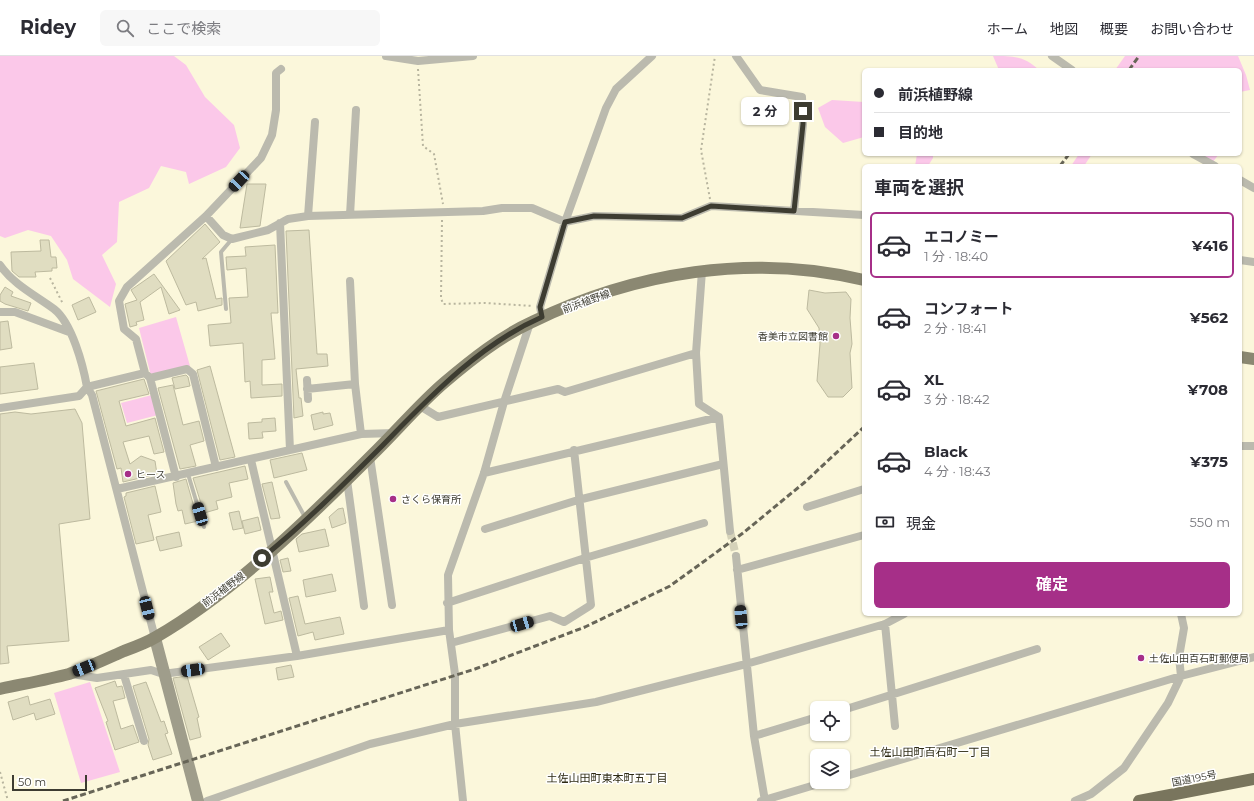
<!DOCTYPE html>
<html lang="ja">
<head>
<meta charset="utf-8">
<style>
  :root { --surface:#fff; --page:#f7f7f7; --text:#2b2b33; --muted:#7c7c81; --line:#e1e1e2; --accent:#a62f88 }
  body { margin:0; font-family:Montserrat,"Noto Sans JP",sans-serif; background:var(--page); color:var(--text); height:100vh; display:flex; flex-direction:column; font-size:15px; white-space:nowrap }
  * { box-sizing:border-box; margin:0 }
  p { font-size:13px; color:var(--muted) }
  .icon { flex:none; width:22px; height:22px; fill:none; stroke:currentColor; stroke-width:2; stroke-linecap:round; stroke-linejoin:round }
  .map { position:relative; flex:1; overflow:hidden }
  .drawer { position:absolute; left:862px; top:108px; width:380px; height:452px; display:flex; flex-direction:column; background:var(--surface); border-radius:6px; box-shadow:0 1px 3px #0004 }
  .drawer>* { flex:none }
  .banner { position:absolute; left:862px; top:12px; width:380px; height:88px; border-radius:6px; box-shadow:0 1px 3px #0004; display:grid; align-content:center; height:88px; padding:0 12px; background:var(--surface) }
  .tools { position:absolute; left:810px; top:645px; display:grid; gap:8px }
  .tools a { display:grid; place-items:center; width:40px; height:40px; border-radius:6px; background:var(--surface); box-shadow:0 1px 3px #0004; font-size:20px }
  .scale { position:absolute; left:12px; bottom:10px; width:75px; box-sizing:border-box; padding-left:4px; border:2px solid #3d3c31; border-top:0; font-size:11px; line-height:14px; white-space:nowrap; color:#3d3c31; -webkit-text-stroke:3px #fff; paint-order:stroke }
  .end { position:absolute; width:18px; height:18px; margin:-9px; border:5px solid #3d3c31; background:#fff; box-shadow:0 0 0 2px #fff }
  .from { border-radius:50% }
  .bubble { position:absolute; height:28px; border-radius:6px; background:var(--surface); box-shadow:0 1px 3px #0004; font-size:13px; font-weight:700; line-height:28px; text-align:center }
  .car { position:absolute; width:12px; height:24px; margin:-12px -6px; border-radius:5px; box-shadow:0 0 3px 1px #0007; background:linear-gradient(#222 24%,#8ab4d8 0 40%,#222 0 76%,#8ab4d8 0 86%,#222 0) }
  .banner b { display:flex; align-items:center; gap:14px; height:38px; font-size:15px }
  .banner b+b { border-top:1px solid var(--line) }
  .banner i { width:10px; height:10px; background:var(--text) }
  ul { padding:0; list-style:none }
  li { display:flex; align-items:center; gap:12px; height:66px; margin:0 8px 6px; padding:0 4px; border:2px solid transparent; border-radius:6px }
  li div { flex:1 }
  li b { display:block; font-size:15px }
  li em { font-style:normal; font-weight:700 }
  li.on { border-color:var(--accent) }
  li>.icon { width:36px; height:36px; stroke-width:1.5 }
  h2 { padding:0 12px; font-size:18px; line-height:48px }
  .pay { display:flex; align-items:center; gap:10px; height:44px; padding:0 12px; font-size:15px }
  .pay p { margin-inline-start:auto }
  .cta { display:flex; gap:8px; margin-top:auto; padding:8px 12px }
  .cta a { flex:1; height:46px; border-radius:6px; background:var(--accent); color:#fff; font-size:16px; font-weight:700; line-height:46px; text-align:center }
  header { display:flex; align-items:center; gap:24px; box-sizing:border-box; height:56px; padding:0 20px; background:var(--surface); border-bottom:1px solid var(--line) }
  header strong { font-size:19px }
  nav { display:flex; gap:22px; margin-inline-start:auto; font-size:14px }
  .search { width:280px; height:36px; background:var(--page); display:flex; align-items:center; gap:10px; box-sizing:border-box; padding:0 14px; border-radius:6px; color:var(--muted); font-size:15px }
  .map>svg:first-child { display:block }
</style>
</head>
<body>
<header>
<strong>Ridey</strong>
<div class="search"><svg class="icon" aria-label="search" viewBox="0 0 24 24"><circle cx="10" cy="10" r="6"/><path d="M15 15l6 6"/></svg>ここで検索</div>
<nav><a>ホーム</a><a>地図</a><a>概要</a><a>お問い合わせ</a></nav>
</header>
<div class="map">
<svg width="1254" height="745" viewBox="0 0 1254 745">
  <rect width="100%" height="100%" fill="#fbf7db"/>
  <!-- green -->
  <path fill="#fbc8e9" d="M0 0H174L186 9 205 41 234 69 240 92 226 111 189 128 186 116 161 110 149 132 119 146 117 186 102 199 116 228 110 251 73 223 67 204 51 180 28 174 5 182 0 180Z
    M993 0C1014 0 1024 0 1039 14H999Z
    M1125 0H1238L1246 19 1250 34 1240 36V14H1115Z
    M832 44 864 46V81L843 87 825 71 818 52Z
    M917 98H933V102L928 110H915Z
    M1079 98H1092L1084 110H1071Z
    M1198 98H1219L1212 107Z
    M176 261 190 310 151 320 139 272Z
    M152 339 158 359 127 367 121 347Z
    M90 626 120 716 81 727 54 637Z"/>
  <!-- building -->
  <path fill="#e0ddc1" stroke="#bdba9f" d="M247 128H266L260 170 240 172Z
    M205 168 220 186 202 203 206 202 216 243 222 242V249L198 255 196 246 186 249 166 205Z
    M309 174 317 298H327L328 310 296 313 299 342H301L303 360 294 362 286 175Z
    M40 184H49L51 201H56L57 212H52V215L35 216 36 221H19L12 215 11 196 41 195Z
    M275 189 278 257H271L275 303 262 304V329L282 328V340L251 342 250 325 245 326 243 287 210 290 208 269 231 267 229 242 248 241 246 212 227 214 226 201 246 200 245 191Z
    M154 218 180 254 169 258 161 231 140 246 144 264 136 266 137 269 130 271 125 248 137 244 131 234Z
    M5 231 13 236 11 240 31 247 28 255 5 248 0 245V239Z
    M809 234 825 237 846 236 851 243 850 262 852 288 850 297 852 332 843 341H828L817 325 820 288 819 272 807 253Z
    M89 241 96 256 78 264 72 249Z
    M8 265 12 292 0 294V266Z
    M34 307 38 333 0 338V311Z
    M210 310 235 401 220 404 197 314Z
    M186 319 188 321 190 330 175 333 172 322Z
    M144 323 149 338 119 345 126 370 155 362 164 396 154 398 149 380 123 386 130 408 141 400 155 405 157 418 123 426 121 412 117 413 96 335Z
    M173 329 183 369 199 365 204 385 190 389 196 410 180 413 158 332Z
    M75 353 82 367 90 463 59 468 69 585 7 590 9 607 0 608V358L15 356 31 358Z
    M323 356V358L330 357 333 369 314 374 311 359Z
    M275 362 276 375 262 376 263 382 249 383 248 367 262 366V363Z
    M302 397 307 414 274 422 270 404Z
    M245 410 248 423 229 427 232 441 216 445 218 453 204 457 193 422Z
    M186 423 198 465 185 468 182 454 178 455 176 448 173 427Z
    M272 426 280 462 271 463 262 428Z
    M155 430 161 456 148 459 154 484 136 488 124 441 126 440V437Z
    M343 452 346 467 332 472 329 461 338 453Z
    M239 455 243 472 233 474 229 457Z
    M258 461 261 474 245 478 242 465Z
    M325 473 329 490 299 496 296 483 302 478Z
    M179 476 182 490 160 495 156 481Z
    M288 502 291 515 283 516 280 504Z
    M332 518 336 535 306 541 303 524Z
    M270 521 273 536H269L274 557 281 555 283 564 265 568 255 523Z
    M298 540 305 568 340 561 344 578 315 584 313 576 298 580 289 542Z
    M221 577 230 590 208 604 199 591Z
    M291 609 294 621 278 624 276 612Z
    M187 620 199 661 197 662 201 681 190 684 173 622Z
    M115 625 117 631 122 630 125 642 113 645 121 673 133 669 139 686 115 694 106 666 108 665 95 632Z
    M146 626 161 666 164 665 168 677 165 678 172 698 153 704 148 689 149 683 133 630Z
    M28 640 30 649 50 643 55 658 36 664 34 657 13 664 8 646Z"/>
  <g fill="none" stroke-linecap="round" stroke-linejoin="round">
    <!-- street-tunnel -->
    <path stroke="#d5d2b9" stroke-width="8" stroke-dasharray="8 4" stroke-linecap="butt" d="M730 475 736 500"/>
    <!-- path -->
    <path stroke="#b8b59f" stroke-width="2" stroke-dasharray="2 3" stroke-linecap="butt" d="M418 13 423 90 434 98 443 148
      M710 143 701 94 715 0
      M442 164 441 242 443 248 485 247 533 250
      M50 222 63 248
      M0 716 8 745"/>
    <!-- lane -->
    <path stroke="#bbbaae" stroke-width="4" d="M226 253 221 196 232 183
      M188 418 204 471
      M286 426 306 463"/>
    <!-- street -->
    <path stroke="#bbbaae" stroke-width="8" d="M386 0 418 5 473 0
      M736 0 760 34 802 41 803 68 794 155
      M1052 0 1072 14
      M1193 98 1215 110
      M1240 124 1254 132
      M350 159 356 54
      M206 160 223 179 232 183 268 174 288 163 308 160 483 155 502 152H532L565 166 594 160 682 162 711 150 864 159
      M308 160 315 66
      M280 167 290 394
      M1240 204 1254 206
      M0 209C14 229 35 239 54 253 72 267 83 309 87 331L145 317 136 283 124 273 119 245 127 231 206 160 261 102 272 79 276 54V17L281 13
      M702 215 696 297 699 348 719 361 730 475
      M350 225 355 328 361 378
      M0 256H15L69 276
      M542 261 540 251 565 166 606 52 616 33 652 0
      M147 319 150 322 176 421
      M150 322 187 313 193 318 216 411
      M307 324 308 343
      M307 333 355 328
      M420 350 438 361 558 333 565 336 696 297
      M0 352 79 340 87 331 92 339 155 582
      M1240 390H1254
      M370 401 392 549
      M251 404 297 600
      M484 417 719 361
      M347 424 364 550
      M117 433 361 378 395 377
      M807 451 864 433
      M485 473 578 444 723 408
      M736 500 754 680 765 745
      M737 514 864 479
      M447 547 585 502 704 467
      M885 568 895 670
      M451 587 550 560 564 566 591 549 574 394
      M72 618 97 622 151 614 163 618 297 600 449 574
      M124 619 144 685
      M843 654 1037 593
      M754 680 817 661
      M843 721 1181 620 1254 601
      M207 745 370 688 455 668 596 646 746 608 885 568 904 558
      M463 745 455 668V618L449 574 448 519 484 417 504 346 530 267
      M761 745 825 726
      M1075 745 1091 738 1124 712 1168 647 1181 620 1179 601 1184 572 1181 558"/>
    <!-- secondary -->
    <path stroke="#9f9d8b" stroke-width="12" d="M155 582 198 745"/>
    <!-- primary -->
    <path stroke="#8b8872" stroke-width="12" d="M1240 301 1254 303
      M0 633C23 628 46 624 69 618 87 612 106 603 124 595 135 591 146 587 156 581 235 535 307 464 371 400 396 376 419 348 445 326 471 304 501 280 532 266 635 216 752 197 864 224"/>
    <!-- highway -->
    <path stroke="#79755d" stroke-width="12" d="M1139 745 1254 723"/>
    <!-- rail -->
    <path stroke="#676557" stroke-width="3" stroke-dasharray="6 3" stroke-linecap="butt" d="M1129 14 1139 0
      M1060 110 1069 98
      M63 745 475 613 585 571 670 530 743 477 805 426 864 371"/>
  </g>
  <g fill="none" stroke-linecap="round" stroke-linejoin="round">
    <!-- route -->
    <path stroke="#3d3c31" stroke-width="5" d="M262 502C303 469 342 430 380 392 428 343 478 289 542 261L540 251 565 166 594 160 682 162 711 150 794 155 803 68V55"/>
  </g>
  <!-- markers -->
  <g fill="#a62f88" stroke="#fff" stroke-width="1.5">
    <circle cx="836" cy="280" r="4"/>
    <circle cx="128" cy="418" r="4"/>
    <circle cx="393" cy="443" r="4"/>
    <circle cx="1141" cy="602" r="4"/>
  </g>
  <g text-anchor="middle" stroke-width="3" stroke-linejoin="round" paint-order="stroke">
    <!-- street labels -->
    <g font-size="10" fill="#3d3c31" stroke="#fff">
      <text transform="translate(586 245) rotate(-20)" y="4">前浜植野線</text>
      <text transform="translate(223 533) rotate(-37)" y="4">前浜植野線</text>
      <text transform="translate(1194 722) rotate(-11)" y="4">国道195号</text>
    </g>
    <!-- poi labels -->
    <g font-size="10" fill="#3d3c31" stroke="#fff" text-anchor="start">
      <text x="828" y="284" text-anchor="end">香美市立図書館</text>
      <text x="136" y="422">ヒース</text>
      <text x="401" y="447">さくら保育所</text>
      <text x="1149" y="606">土佐山田百石町郵便局</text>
    </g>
    <!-- neighbourhood labels -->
    <g font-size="11" fill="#2d2a13" stroke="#fff">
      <text x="930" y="700">土佐山田町百石町一丁目</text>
      <text x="607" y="726">土佐山田町東本町五丁目</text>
    </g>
  </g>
</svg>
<div class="tools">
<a><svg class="icon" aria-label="locate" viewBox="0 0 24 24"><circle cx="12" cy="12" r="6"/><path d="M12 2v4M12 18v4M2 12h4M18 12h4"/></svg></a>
<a><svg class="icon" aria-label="layers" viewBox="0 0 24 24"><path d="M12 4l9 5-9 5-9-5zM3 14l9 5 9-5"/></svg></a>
</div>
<div class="scale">50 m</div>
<i class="end from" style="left:262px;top:502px"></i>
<i class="end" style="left:803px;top:55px"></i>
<div class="bubble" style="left:741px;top:41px;width:48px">2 分</div>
<i class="car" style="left:239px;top:125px;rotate:223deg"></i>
<i class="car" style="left:200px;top:458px;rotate:344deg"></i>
<i class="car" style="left:147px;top:552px;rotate:166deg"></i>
<i class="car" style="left:741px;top:561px;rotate:355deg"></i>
<i class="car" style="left:522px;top:568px;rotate:74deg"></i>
<i class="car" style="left:84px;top:612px;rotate:248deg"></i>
<i class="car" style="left:193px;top:614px;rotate:262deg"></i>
<div class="banner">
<b><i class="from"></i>前浜植野線</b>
<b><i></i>目的地</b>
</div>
<section class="drawer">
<h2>車両を選択</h2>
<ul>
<li class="on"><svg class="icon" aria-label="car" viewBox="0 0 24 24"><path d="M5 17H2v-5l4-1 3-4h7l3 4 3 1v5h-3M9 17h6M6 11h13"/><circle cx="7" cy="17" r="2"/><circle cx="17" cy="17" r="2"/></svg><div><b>エコノミー</b><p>1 分 · 18:40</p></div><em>¥416</em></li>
<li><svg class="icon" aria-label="car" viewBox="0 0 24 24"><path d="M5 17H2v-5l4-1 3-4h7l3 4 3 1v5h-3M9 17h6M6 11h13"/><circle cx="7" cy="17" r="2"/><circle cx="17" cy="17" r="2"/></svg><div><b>コンフォート</b><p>2 分 · 18:41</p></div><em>¥562</em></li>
<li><svg class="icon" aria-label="car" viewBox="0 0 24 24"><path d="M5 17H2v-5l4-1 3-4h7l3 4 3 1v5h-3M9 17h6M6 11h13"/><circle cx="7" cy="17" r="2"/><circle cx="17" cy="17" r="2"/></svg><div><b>XL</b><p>3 分 · 18:42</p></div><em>¥708</em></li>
<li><svg class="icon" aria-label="car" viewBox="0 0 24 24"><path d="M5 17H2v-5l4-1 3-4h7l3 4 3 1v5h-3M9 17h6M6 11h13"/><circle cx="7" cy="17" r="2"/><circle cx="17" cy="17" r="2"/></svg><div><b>Black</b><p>4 分 · 18:43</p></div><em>¥375</em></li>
</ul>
<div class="pay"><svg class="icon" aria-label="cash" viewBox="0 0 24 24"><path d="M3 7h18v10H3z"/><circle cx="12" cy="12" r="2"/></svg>現金<p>550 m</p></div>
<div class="cta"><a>確定</a></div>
</section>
</div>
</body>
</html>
